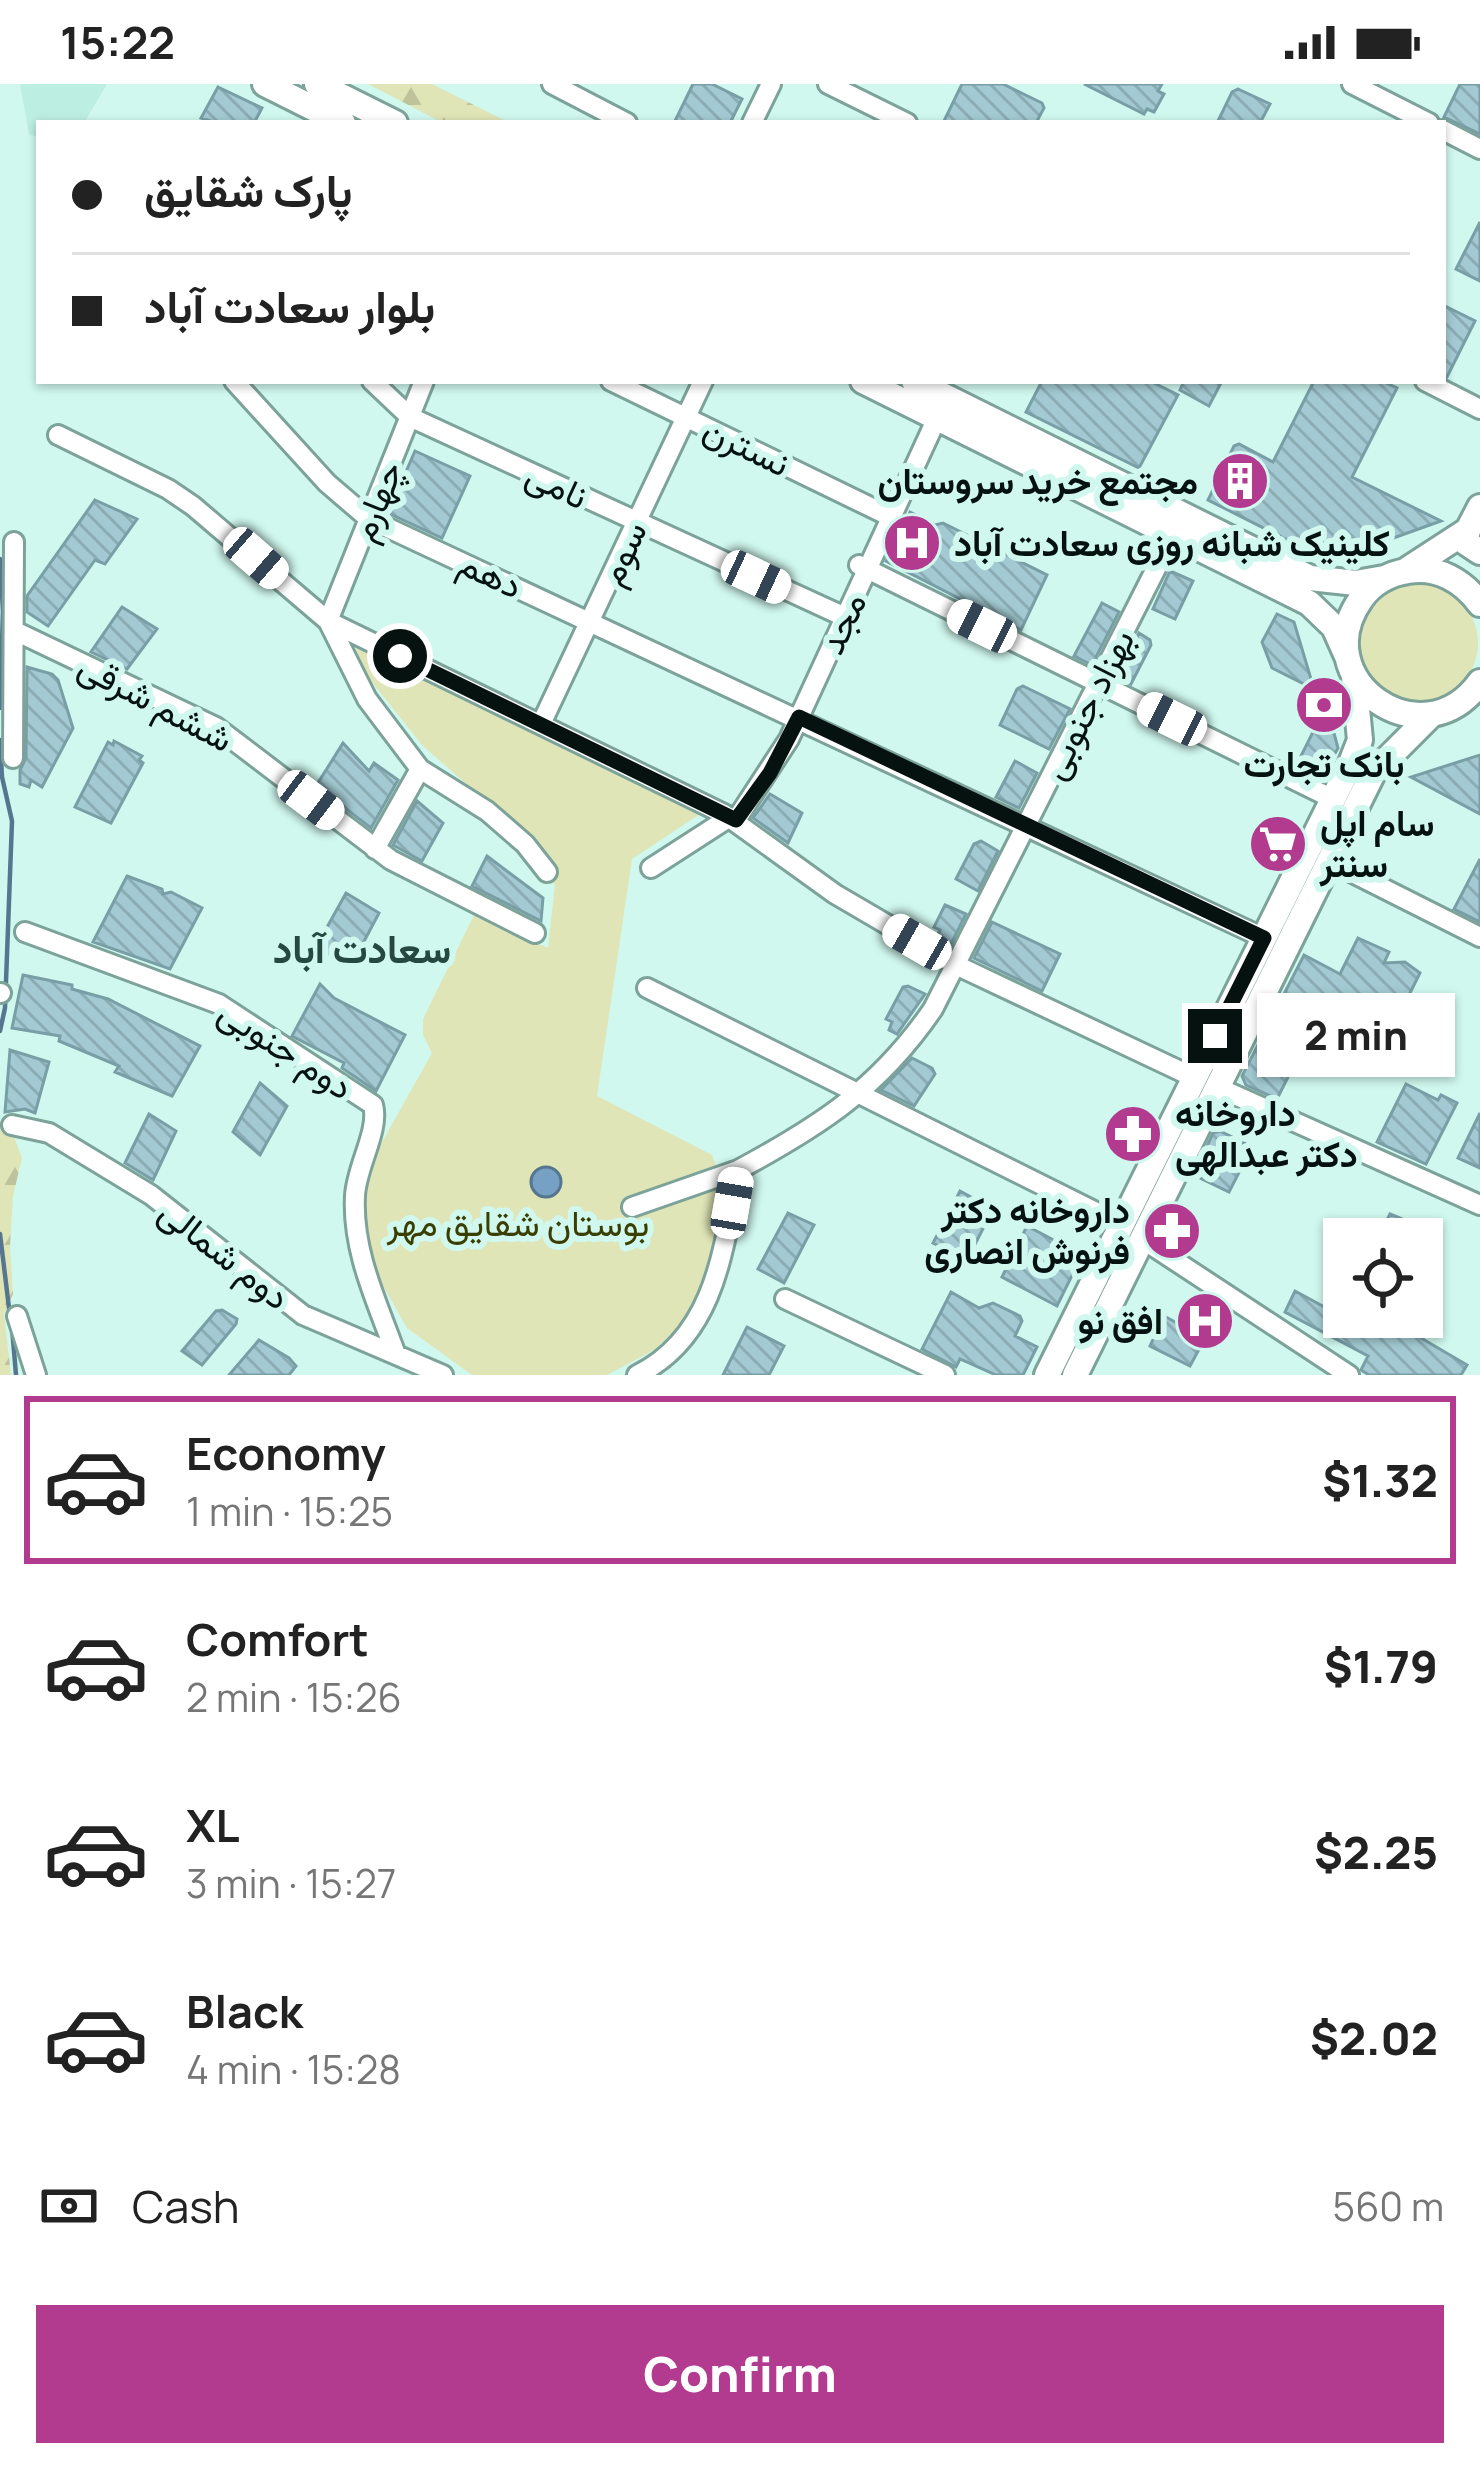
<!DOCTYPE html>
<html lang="en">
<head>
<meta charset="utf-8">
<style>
  :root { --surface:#fff; --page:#f2f2f2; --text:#222; --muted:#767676; --line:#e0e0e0; --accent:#b23b90 }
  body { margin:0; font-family:Manrope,Vazirmatn,sans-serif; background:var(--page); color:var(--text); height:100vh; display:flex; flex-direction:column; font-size:45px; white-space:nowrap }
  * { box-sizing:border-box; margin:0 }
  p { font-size:39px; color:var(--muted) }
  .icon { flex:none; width:66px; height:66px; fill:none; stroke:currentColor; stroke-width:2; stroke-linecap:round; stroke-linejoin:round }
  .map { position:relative; height:1291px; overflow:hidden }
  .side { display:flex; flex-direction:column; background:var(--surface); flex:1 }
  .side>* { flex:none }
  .banner { position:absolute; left:36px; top:36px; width:1410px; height:264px; border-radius:0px; box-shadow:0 3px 9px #0004; display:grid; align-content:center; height:264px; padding:0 36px; background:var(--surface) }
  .fabs { position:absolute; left:1323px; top:1134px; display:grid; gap:24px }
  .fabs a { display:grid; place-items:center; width:120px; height:120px; border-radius:0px; background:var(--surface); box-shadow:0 3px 9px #0004; font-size:60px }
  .end { position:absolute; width:54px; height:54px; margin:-27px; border:15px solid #05120f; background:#fff; box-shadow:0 0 0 6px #fff }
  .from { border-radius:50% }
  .bubble { position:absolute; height:84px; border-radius:0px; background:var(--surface); box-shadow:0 3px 9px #0004; font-size:39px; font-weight:800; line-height:84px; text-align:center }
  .car { position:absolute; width:36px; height:72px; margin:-36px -18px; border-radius:15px; box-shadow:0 0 9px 3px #0007; background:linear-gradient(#fff 24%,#345 0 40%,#fff 0 76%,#345 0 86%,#fff 0) }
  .banner b { display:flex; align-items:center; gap:42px; height:114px; font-size:45px }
  .banner b+b { border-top:3px solid var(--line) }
  .banner i { width:30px; height:30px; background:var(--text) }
  ul { padding:21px 0 0; list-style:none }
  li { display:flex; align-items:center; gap:36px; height:168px; margin:0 24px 18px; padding:0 12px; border:6px solid transparent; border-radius:0px }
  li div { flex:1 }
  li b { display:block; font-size:45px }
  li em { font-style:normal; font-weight:800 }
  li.selected { border-color:var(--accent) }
  li>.icon { width:108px; height:108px; stroke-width:1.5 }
  .pay { display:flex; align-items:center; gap:30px; height:132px; padding:0 36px; font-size:45px }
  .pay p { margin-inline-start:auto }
  .cta { display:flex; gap:24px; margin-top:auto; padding:24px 36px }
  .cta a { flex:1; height:138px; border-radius:0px; background:var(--accent); color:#fff; font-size:48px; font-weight:800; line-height:138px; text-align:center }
  .status { display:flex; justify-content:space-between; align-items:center; height:84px; padding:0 60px; background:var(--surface); direction:ltr }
  .status svg { height:33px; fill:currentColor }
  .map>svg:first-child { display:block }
</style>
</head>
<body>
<div class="status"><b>15:22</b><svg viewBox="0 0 49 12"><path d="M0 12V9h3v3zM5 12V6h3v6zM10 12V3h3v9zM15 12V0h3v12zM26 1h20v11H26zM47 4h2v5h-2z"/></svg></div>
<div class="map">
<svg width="1480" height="1291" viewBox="0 0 1480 1291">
  <defs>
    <pattern id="forest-firs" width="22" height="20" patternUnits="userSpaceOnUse" patternTransform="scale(3)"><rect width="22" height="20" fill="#dfe5b7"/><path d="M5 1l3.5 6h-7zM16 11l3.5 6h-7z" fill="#bec39c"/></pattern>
    <pattern id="building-back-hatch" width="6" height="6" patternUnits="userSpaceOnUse" patternTransform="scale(3)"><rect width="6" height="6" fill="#a3cad2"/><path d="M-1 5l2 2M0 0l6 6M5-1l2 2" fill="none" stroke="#8bacb3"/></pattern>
  </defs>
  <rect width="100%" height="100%" fill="#d0f8ee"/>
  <!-- built -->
  <path fill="#bdeee2" d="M20 0H107L84 39H39V54L29 50Z"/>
  <!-- forest -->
  <path fill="url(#forest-firs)" d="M368 0H432L510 39H443Z
    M0 1036 12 1047 22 1074 13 1112 10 1162 13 1210 4 1230 11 1291H0Z"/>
  <!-- green -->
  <path fill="#dfe5b7" d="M1360 559a59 59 0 1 1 118 0a59 59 0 1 1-118 0Z
    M352 552 703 728 632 775 597 1012 712 1071 722 1098V1126L713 1178 693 1223 677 1245 654 1266 607 1291H472L407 1244 374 1186 365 1137 367 1085 432 969 423 951V935L474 831 548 864 555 801 548 794 541 766 422 661 364 588Z"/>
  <!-- water -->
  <path fill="#77a1c4" stroke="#55768e" stroke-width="3" d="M531 1098a15 15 0 1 1 30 0a15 15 0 1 1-30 0Z"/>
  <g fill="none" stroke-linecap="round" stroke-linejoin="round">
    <!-- stream -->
    <path stroke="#55768e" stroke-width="4.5" d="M0 475 3 527 0 624
      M0 656 2 693 12 737 5 924 0 947
      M0 1150 10 1232
      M12 1243 16 1291"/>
  </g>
  <!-- building -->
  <path fill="url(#building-back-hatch)" stroke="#789fa6" stroke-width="3" d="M693 0H712L742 15 730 39H674Z
    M962 0H1003L1042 19 1044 24 1036 39H943Z
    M1084 0H1162L1158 7 1164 10 1154 28 1147 25 1144 30Z
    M1460 0H1480V50L1444 33Z
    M218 3 262 24 254 39H217L201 34Z
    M1238 5 1270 20 1260 39H1217L1232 8Z
    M1480 138V197L1456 185Z
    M1443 221 1475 237 1447 293 1443 291Z
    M1042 297H1150L1178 311 1139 384 1026 328Z
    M1184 297H1222L1209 322 1180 306Z
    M1314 297H1382L1397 304 1352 393 1441 437 1329 477 1208 416 1234 362 1239 360 1273 378Z
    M415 367 470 392 442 454 388 429Z
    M95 416 137 435 105 480 95 476 48 542 27 528V512Z
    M910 428 935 441 943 439 1047 491 1021 546 886 477Z
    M1170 487 1193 497 1175 535 1153 525Z
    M1102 519 1119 528 1092 581 1074 572Z
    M122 523 157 545 127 585 91 568Z
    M1277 530 1294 538 1314 605 1272 584 1262 558Z
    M1139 549 1150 556 1151 561 1131 600 1116 593Z
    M27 583 52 590 58 596 73 644 42 703 31 696 29 703 20 700V686L26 674Z
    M1023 602 1070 625 1049 665 1000 641 1017 605Z
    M1322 630 1331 638 1338 664 1321 694 1296 682Z
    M114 657 142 672 139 676 143 679 111 739 75 723 108 658 113 661Z
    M343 659 369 687 374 679 398 696 371 744 316 702Z
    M1480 671V730L1411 693Z
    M1015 677 1037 689 1019 724 996 713Z
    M770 710 802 729 788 759 753 734Z
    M417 717 443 739 422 777 393 761Z
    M981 757 998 767 978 807 956 795 974 760Z
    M487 772 543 814 541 837 472 802Z
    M1480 775V838L1454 825Z
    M127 792 162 805 163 810 171 808 202 824 170 885 93 858Z
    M346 809 379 829 351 882 316 863Z
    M945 821 966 830 950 862 936 854 940 846 934 843Z
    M992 838 1060 870 1042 907 974 874Z
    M1358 854 1389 868 1384 879 1405 878 1420 889 1393 943 1329 911 1277 1015 1246 1001 1242 992 1304 871 1340 890Z
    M23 891 72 901V905L108 915 200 962 172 1012 115 988 119 982 59 957 60 952 12 944Z
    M320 900 334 914 405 951 376 1007 342 984 344 979 292 952Z
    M908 902 925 910 897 950 889 946 892 938 886 935 903 903Z
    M10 966 49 978 35 1029 25 1025 5 1028Z
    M912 974 932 984 935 990 914 1022 881 1006Z
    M260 999 287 1022 260 1071 233 1048Z
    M1406 1000 1438 1016 1441 1011 1457 1019 1426 1080 1377 1058Z
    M1480 1029V1084L1458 1074Z
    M149 1030 176 1047 153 1096 125 1079Z
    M1220 1047 1252 1063 1229 1108 1200 1094 1195 1088 1213 1049Z
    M960 1107 993 1125 967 1176 933 1159Z
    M788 1129 814 1141 784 1199 758 1185Z
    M1390 1130 1417 1141 1410 1155H1377Z
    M1027 1142 1082 1171 1057 1222 1002 1193Z
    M1295 1207 1378 1252 1387 1234 1467 1281 1461 1291H1369L1361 1286 1368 1272 1285 1228Z
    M951 1208 979 1224 993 1219 1020 1232 1022 1237 1015 1252 1037 1263 1023 1291H996L960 1275 956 1283 922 1265Z
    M222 1226 237 1235 236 1240 202 1281 182 1267 216 1227Z
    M1164 1232 1205 1254 1190 1282 1150 1262Z
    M747 1243 784 1262 769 1291H723Z
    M259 1256 289 1274 296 1282 289 1291H229Z"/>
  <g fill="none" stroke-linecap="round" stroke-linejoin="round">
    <defs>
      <path id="minor" d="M552 0 627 39
        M828 0 907 39
        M1352 0 1429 39
        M752 39 771 0
        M1443 46 1480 65
        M234 297 327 399 369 435 1264 854
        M372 297 410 333 845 533
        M611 297 891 433
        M1425 297 1480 325
        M58 351 168 405 193 422 328 537 724 730 835 810 958 882 1195 994
        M859 481 1333 715
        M328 537 367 615 420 685 487 727 525 760 547 788
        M328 537 424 297
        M15 547 216 643 391 776 535 849
        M541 640 703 297
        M13 674 14 458
        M736 736 789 655 937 334
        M375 765 420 685
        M1329 777 1480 853
        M651 784 730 733
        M25 848 219 920 373 1021C380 1046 356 1083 355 1112 352 1167 377 1218 395 1268
        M647 904 1122 1141
        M0 909H1
        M1217 1003 1480 1121
        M12 1041 49 1049 151 1111 303 1231 443 1291
        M632 1123 738 1086
        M1142 1155 1349 1291
        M785 1215 945 1291
        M17 1232 36 1291
        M637 1291C716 1252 724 1163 738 1086 820 1042 879 1004 933 925L1173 451"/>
      <path id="major" d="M265 0 343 39
        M317 0 395 39
        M863 297 1309 519 1334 543 1347 572
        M914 297 1310 494 1356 499 1384 494
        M1468 446 1465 458 1480 468
        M1408 485 1468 446 1480 423
        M1480 520C1463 497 1438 482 1408 487 1390 489 1371 500 1361 515 1304 595 1422 679 1480 598
        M1047 1291 1351 679 1360 656 1354 593
        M1075 1291 1373 689 1431 631"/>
    </defs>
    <!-- minor casing -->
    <use href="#minor" stroke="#7ca299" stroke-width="24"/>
    <!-- major casing -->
    <use href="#major" stroke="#7ca299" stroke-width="30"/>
    <!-- minor -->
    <use href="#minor" stroke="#fff" stroke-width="18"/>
    <!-- major -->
    <use href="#major" stroke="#fff" stroke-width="24"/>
  </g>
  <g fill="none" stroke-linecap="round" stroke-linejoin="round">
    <!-- route -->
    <path stroke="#05120f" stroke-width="15" d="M400 572 736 736 770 689 799 633 1264 854 1215 952"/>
  </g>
  <!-- icons -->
  <defs>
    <symbol id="building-disc" viewBox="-11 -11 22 22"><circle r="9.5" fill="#b23b90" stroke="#d0f8ee"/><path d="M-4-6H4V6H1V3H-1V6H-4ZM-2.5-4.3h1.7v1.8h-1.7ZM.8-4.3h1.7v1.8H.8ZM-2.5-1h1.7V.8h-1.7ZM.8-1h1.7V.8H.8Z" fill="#fff"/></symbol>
    <symbol id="hospital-disc" viewBox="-11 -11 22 22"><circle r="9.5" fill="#b23b90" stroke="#d0f8ee"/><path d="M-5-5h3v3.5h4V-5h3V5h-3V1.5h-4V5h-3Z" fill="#fff"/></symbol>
    <symbol id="bank-disc" viewBox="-11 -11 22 22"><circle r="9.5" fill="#b23b90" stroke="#d0f8ee"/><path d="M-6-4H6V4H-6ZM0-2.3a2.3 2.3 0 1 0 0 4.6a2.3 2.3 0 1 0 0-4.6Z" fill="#fff"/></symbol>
    <symbol id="supermarket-disc" viewBox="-11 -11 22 22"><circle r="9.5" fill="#b23b90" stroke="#d0f8ee"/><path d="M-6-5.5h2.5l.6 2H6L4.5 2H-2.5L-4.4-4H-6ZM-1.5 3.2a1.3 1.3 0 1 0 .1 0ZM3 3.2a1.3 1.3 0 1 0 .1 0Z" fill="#fff"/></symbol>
    <symbol id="pharmacy-disc" viewBox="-11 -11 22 22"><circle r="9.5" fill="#b23b90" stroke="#d0f8ee"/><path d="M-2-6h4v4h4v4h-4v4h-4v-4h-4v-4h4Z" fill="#fff"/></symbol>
  </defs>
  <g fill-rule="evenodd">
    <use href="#building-disc" x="1207" y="364" width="66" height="66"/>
    <use href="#hospital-disc" x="879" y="426" width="66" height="66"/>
    <use href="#bank-disc" x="1291" y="588" width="66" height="66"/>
    <use href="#supermarket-disc" x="1245" y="727" width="66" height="66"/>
    <use href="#pharmacy-disc" x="1100" y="1017" width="66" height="66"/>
    <use href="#pharmacy-disc" x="1139" y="1114" width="66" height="66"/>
    <use href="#hospital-disc" x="1172" y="1204" width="66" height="66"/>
  </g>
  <g text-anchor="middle" stroke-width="12" stroke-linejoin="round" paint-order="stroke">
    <!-- street labels -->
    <g font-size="36" fill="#05120f" stroke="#d0f8ee">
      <text transform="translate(747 362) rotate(26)" y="13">نسترن</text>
      <text transform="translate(557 401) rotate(25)" y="13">نامی</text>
      <text transform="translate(376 417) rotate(-68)" y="13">چهارم</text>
      <text transform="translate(622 469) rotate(-65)" y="13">سوم</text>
      <text transform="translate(491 490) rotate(25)" y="13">دهم</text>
      <text transform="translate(842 539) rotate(-65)" y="13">مجد</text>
      <text transform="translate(156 618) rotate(28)" y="13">ششم شرقی</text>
      <text transform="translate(1087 620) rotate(-63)" y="13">بهزاد جنوبی</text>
      <text transform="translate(286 965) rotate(33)" y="13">دوم جنوبی</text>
      <text transform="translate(225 1170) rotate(38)" y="13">دوم شمالی</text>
    </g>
    <!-- poi labels -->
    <g font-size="36" font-weight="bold" fill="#05120f" stroke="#d0f8ee" text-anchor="end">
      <text x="1198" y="410">مجتمع خرید سروستان</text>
      <text x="954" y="472" text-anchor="start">کلینیک شبانه روزی سعادت آباد</text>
      <text x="1324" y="693" text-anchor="middle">بانک تجارت</text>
      <text x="1320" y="752" text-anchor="start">سام اپل<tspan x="1320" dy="41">سنتر</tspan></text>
      <text x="1175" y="1042" text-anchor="start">داروخانه<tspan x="1175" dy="41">دکتر عبدالهی</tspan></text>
      <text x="1130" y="1139">داروخانه دکتر<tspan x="1130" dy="41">فرنوش انصاری</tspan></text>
      <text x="1163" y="1250">افق نو</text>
    </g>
    <!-- park labels -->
    <g font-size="36" fill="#3a3e00" stroke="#d0f8ee">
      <text x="518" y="1152">بوستان شقایق مهر</text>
    </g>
    <!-- neighbourhood labels -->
    <g font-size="39" font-weight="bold" fill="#254841" stroke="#d0f8ee">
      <text x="362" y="879">سعادت آباد</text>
    </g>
  </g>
</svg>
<div class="fabs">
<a><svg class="icon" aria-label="locate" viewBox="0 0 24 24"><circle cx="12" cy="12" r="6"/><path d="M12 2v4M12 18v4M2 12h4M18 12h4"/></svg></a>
</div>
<i class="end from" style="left:400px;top:572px"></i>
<i class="end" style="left:1215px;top:952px"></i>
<div class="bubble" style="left:1257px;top:909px;width:198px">2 min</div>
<i class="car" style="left:256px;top:474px;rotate:131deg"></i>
<i class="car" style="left:756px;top:493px;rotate:115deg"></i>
<i class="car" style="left:982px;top:542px;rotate:296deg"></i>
<i class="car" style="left:1172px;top:635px;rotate:296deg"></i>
<i class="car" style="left:311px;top:716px;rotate:127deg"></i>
<i class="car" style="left:917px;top:858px;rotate:300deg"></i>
<i class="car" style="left:732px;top:1119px;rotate:10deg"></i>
<div class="banner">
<b><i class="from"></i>پارک شقایق</b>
<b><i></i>بلوار سعادت آباد</b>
</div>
</div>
<section class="side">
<ul>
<li class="selected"><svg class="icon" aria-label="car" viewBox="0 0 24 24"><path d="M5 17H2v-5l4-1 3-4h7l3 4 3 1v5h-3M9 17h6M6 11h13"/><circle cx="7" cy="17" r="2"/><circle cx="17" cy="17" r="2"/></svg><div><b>Economy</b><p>1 min · 15:25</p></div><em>$1.32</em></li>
<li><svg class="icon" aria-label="car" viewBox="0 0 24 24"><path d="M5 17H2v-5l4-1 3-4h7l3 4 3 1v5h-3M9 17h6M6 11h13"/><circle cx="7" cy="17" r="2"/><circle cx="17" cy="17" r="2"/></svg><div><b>Comfort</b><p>2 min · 15:26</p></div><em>$1.79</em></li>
<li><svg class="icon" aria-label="car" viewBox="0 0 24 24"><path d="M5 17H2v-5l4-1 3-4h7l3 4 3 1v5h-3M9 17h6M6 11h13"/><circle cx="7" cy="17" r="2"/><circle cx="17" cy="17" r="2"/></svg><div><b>XL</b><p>3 min · 15:27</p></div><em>$2.25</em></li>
<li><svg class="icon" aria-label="car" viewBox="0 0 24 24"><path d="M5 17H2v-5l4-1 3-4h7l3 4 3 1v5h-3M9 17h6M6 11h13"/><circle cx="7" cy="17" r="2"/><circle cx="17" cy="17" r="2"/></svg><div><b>Black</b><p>4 min · 15:28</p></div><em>$2.02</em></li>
</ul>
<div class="pay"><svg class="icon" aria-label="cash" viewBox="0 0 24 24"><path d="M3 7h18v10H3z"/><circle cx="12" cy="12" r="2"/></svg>Cash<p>560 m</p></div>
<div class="cta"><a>Confirm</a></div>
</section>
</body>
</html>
